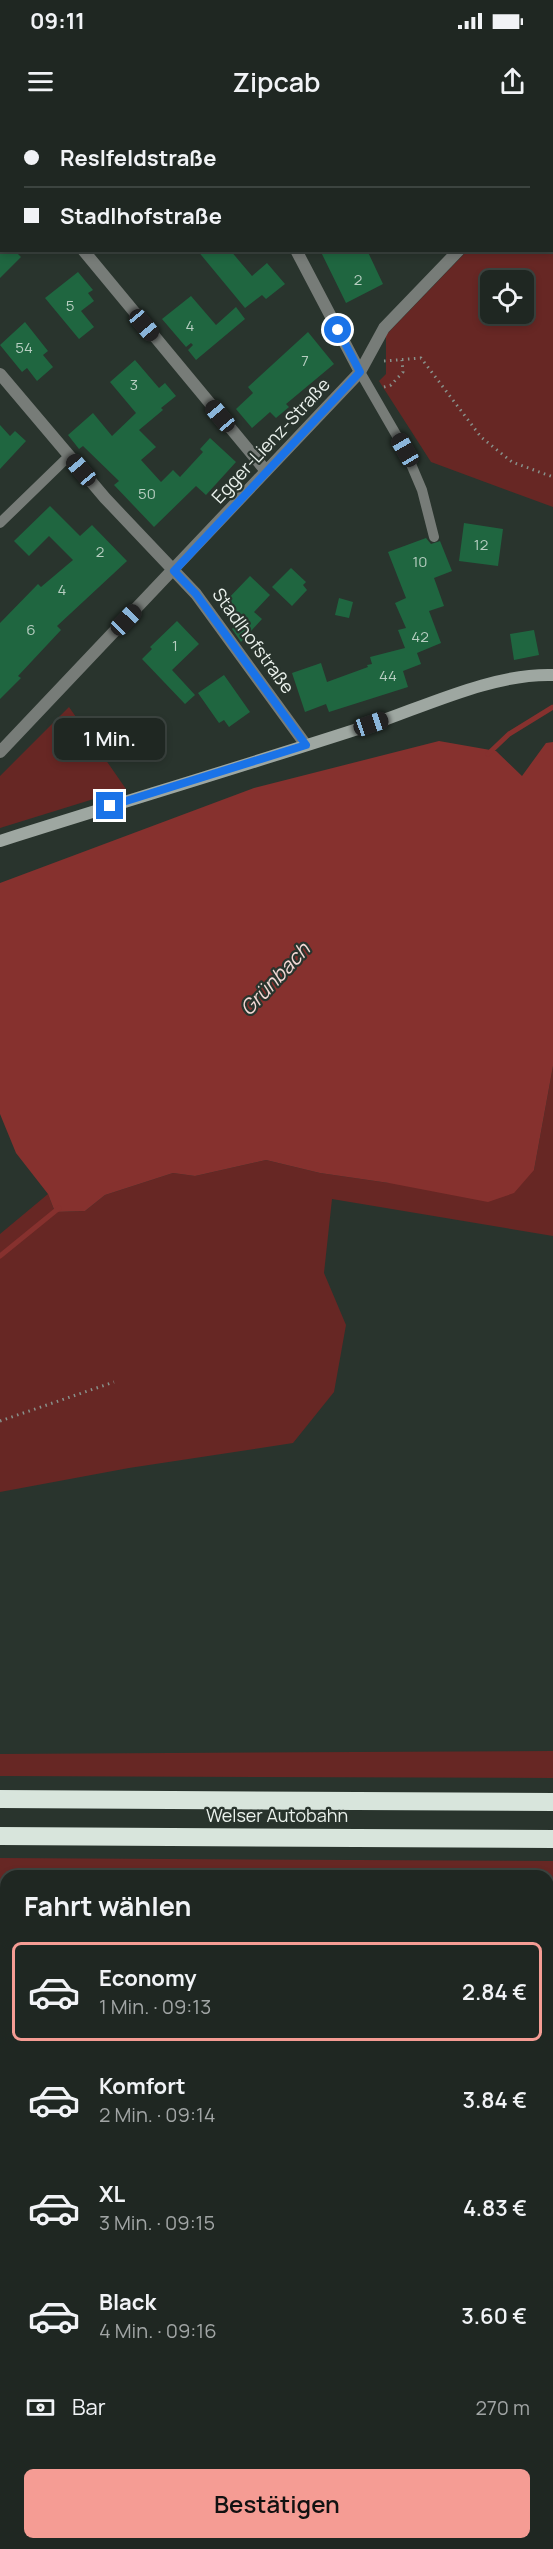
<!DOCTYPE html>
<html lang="de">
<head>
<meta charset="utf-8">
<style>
  :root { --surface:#1f2722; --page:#2c332f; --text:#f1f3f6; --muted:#a1a5a5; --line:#3c4440; --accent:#f59c94 }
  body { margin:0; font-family:Manrope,sans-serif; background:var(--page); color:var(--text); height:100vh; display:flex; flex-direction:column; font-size:22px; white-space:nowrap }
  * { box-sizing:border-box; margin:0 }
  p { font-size:20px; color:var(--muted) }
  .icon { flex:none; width:33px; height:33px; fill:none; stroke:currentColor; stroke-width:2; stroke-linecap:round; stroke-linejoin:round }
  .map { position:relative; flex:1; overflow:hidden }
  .drawer { position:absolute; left:0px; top:1750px; width:554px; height:680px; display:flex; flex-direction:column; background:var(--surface); border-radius:18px 18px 0 0; box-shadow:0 3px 9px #0003,0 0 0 2px var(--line) }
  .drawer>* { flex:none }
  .top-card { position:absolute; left:0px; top:0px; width:554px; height:132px; box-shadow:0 3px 9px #0003,0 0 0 2px var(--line); display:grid; align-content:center; height:132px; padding:0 24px; background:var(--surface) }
  .controls { position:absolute; left:480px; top:150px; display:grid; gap:12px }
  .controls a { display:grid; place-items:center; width:54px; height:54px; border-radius:9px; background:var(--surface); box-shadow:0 3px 9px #0003,0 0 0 2px var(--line); font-size:30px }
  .end { position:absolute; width:27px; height:27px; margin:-14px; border:8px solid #1a73e8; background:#fff; box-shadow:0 0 0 3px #fff }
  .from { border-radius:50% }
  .bubble { position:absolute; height:42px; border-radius:9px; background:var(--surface); box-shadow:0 3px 9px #0003,0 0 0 2px var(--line); font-size:20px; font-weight:600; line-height:42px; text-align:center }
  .car { position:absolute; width:18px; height:36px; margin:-18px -9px; border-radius:8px; box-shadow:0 0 4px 2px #0007; background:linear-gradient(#222 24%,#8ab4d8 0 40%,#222 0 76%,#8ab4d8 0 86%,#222 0) }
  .top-card b { display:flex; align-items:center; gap:21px; height:57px; font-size:22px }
  .top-card b+b { border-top:2px solid var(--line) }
  .top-card i { width:15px; height:15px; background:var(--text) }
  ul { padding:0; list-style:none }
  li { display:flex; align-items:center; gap:18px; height:99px; margin:0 12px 9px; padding:0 12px; border:3px solid transparent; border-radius:9px }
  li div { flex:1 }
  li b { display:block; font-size:22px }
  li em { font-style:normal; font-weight:600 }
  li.selected { border-color:var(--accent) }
  li>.icon { width:54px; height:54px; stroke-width:1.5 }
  h2 { padding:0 24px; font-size:27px; line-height:72px }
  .pay { display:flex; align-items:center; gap:15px; height:66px; padding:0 24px; font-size:22px }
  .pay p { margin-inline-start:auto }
  .primary-button { display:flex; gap:12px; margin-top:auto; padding:12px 24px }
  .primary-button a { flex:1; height:69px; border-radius:9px; background:var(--accent); color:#111; font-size:24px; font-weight:600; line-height:69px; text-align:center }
  .status { display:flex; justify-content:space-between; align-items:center; height:42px; padding:0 30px; background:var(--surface); direction:ltr }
  .status svg { height:16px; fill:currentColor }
  header { display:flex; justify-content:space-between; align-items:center; height:78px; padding:0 24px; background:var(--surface); font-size:27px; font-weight:600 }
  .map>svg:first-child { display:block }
</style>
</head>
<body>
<div class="status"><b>09:11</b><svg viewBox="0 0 49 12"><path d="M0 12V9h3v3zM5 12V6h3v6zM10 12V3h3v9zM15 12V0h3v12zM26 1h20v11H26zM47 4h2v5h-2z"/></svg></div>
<header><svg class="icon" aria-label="menu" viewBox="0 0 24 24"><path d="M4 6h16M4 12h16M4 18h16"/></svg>Zipcab<svg class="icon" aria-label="share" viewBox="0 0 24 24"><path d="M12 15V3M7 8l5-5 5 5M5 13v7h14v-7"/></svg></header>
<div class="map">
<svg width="553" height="2429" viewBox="0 0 553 2429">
  <rect width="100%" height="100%" fill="#29342d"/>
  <!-- green -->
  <path fill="#672724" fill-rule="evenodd" d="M553 41V387L431 342 379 261 386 254V215L467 131 552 130ZM490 160H524V194H490Z
    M69 587 126 669 0 708V656Z
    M553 946V1116L332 1079 324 1153 346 1205 334 1272 293 1323 129 1348 0 1372V1114L48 1074 55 1092 85 1091 105 1075 173 1053 195 1056 266 1040 320 1053 389 1063 534 1050Z
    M553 1631V1658L0 1656V1634Z
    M0 1738 553 1741V1770H548V1756H6V1768H0Z
    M6 2313V2424H383L390 2429H0V2317Z
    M553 2365V2429H447L456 2424H548V2368Z"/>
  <!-- water -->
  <path fill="#86312e" d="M439 621 496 631 522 656 546 623 553 622V946L534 1050 514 1073 488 1082 389 1063 320 1053 266 1040 195 1056 173 1053 105 1075 85 1091 55 1092 48 1074 16 1033 0 994V763L254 668Z"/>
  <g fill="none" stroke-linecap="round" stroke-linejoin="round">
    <!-- stream -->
    <path stroke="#86312e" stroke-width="5" d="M488 634 509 614 553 587
      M0 1136 59 1088"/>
  </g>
  <!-- building -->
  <path fill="#1f6640" d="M0 117 2 130H14L21 137 0 158Z
    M197 130H230L252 156 267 143 285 164 266 179 262 175 245 188Z
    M320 130H367L383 164 346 183Z
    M78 152 93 170 88 173 94 181 81 191 94 207 79 219 45 178Z
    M191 176 216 205 236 187 245 199 196 240 188 230 193 225 191 223 186 227 162 199Z
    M25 202 48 231 43 235 53 247 37 261 27 248 22 252 0 225Z
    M308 212 334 244 286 284 289 287 276 298 270 292 252 308 236 289 253 273 248 267Z
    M135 240 159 268 165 263 176 276 161 288 163 290 139 310 156 327 141 340 161 362 173 350 180 357 203 332 200 329 210 318 236 342 206 375 196 366 154 407 114 365 119 361 83 326 79 329 68 315 93 293 112 316 136 293 110 262Z
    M0 305 10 316 15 311 26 321 0 349Z
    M50 386 80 416 92 405 127 441 57 506 61 510 18 556 21 558 0 579V503L38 464 41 467 73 440 49 416 29 436 14 421Z
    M464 403 503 409 498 446 459 441Z
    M426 418 431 424 440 421 452 451 434 458 444 486 429 491 441 523 417 533 421 544 403 551 408 567 329 592 326 584 305 592 292 553 321 543 327 562 368 547 367 545 372 544 370 537 405 528 398 510 406 508 395 483 406 478 388 432Z
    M291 448 306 462 303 465 307 470 292 486 272 467Z
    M250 456 270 475 254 492 262 499 241 522 232 509 241 499 224 483Z
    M339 478 353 482 349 498 335 495Z
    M177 501 199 524 172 550 195 575 185 584 142 539 152 529 150 527Z
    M534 510 539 535 514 540 510 514Z
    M224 555 250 592 229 607 224 600 219 603 198 573Z"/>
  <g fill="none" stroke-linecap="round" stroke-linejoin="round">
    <!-- path -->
    <path stroke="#88918b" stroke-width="3" stroke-dasharray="1.5 4.5" stroke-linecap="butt" d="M384 241 421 238 481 317 512 342 553 357
      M384 267 391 265 403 252 402 240
      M0 1301 114 1262
      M0 1936 6 1940"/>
    <!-- lane -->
    <path stroke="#777c78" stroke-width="10" d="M360 252 405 330 422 370 434 417
      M0 403 69 336"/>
    <!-- street -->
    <path stroke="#777c78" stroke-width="12" d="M235 0 236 2
      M34 2 36 0
      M0 30 2 32
      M552 34 553 33
      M83 130 266 351
      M296 130 360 252
      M0 254 105 378 196 474 306 625
      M0 632 360 252 384 208 459 130
      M0 2202 6 2198
      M404 2424 411 2429"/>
    <!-- secondary -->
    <path stroke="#9ea7a1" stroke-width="12" d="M0 721C123 682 247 645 370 605 426 586 494 553 553 555"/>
    <!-- highway -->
    <path stroke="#d8e5dc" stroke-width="18" d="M0 1679 553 1682
      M0 1716 553 1719"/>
  </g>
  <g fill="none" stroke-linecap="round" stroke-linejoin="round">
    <!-- route -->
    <path stroke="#1a73e8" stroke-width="8" d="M110 686 306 625 196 474 174 451 360 252 338 210"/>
  </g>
  <g text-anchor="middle" stroke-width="4.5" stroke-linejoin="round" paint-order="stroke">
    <!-- number labels -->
    <g font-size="15" fill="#b7cec1">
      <text x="358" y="165">2</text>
      <text x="70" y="191">5</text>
      <text x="190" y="211">4</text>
      <text x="24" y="233">54</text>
      <text x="305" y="246">7</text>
      <text x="134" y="270">3</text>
      <text x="147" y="379">50</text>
      <text x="481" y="430">12</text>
      <text x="100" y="437">2</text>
      <text x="420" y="447">10</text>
      <text x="62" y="475">4</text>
      <text x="31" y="515">6</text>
      <text x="420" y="522">42</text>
      <text x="175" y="531">1</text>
      <text x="388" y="561">44</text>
    </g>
    <!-- street labels -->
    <g font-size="18" fill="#eaf1ec" stroke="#29342d">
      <text transform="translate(271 321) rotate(-47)" y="6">Egger-Lienz-Straße</text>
      <text transform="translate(253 521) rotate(54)" y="6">Stadlhofstraße</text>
      <text x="277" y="1702">Welser Autobahn</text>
    </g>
    <!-- water labels -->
    <g font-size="20" font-style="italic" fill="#f3d9d6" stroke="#29342d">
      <text transform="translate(275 859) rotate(-47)" y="7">Grünbach</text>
    </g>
  </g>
</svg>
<div class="controls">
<a><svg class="icon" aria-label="locate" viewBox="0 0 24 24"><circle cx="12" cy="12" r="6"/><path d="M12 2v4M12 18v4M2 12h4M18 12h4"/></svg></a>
</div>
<i class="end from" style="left:338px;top:210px"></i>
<i class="end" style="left:110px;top:686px"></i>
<div class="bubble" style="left:54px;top:598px;width:111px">1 Min.</div>
<i class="car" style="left:144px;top:205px;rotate:140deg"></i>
<i class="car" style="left:220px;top:296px;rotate:320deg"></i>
<i class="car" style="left:405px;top:330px;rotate:330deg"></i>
<i class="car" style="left:81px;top:350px;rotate:320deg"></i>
<i class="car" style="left:126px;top:500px;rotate:44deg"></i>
<i class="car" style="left:371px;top:604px;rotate:71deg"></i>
<div class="top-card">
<b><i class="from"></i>Reslfeldstraße</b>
<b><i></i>Stadlhofstraße</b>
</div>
<section class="drawer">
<h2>Fahrt wählen</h2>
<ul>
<li class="selected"><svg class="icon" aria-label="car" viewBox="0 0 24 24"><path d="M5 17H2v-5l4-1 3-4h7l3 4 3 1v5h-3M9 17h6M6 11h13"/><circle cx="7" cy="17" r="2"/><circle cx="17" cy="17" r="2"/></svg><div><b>Economy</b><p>1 Min. · 09:13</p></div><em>2.84 €</em></li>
<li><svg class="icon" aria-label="car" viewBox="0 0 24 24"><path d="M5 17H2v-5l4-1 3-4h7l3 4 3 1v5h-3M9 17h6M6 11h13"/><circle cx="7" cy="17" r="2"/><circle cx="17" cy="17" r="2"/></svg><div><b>Komfort</b><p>2 Min. · 09:14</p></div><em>3.84 €</em></li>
<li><svg class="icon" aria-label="car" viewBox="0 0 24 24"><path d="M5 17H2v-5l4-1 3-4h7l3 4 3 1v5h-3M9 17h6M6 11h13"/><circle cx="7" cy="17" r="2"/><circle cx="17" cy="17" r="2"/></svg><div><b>XL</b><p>3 Min. · 09:15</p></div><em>4.83 €</em></li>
<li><svg class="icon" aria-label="car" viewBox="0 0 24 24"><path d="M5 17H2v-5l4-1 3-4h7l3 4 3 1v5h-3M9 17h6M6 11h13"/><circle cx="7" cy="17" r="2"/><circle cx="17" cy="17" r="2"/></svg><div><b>Black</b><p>4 Min. · 09:16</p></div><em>3.60 €</em></li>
</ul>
<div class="pay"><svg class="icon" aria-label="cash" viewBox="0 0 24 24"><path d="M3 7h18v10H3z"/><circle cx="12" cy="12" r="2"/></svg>Bar<p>270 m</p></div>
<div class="primary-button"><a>Bestätigen</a></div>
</section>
</div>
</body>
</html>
